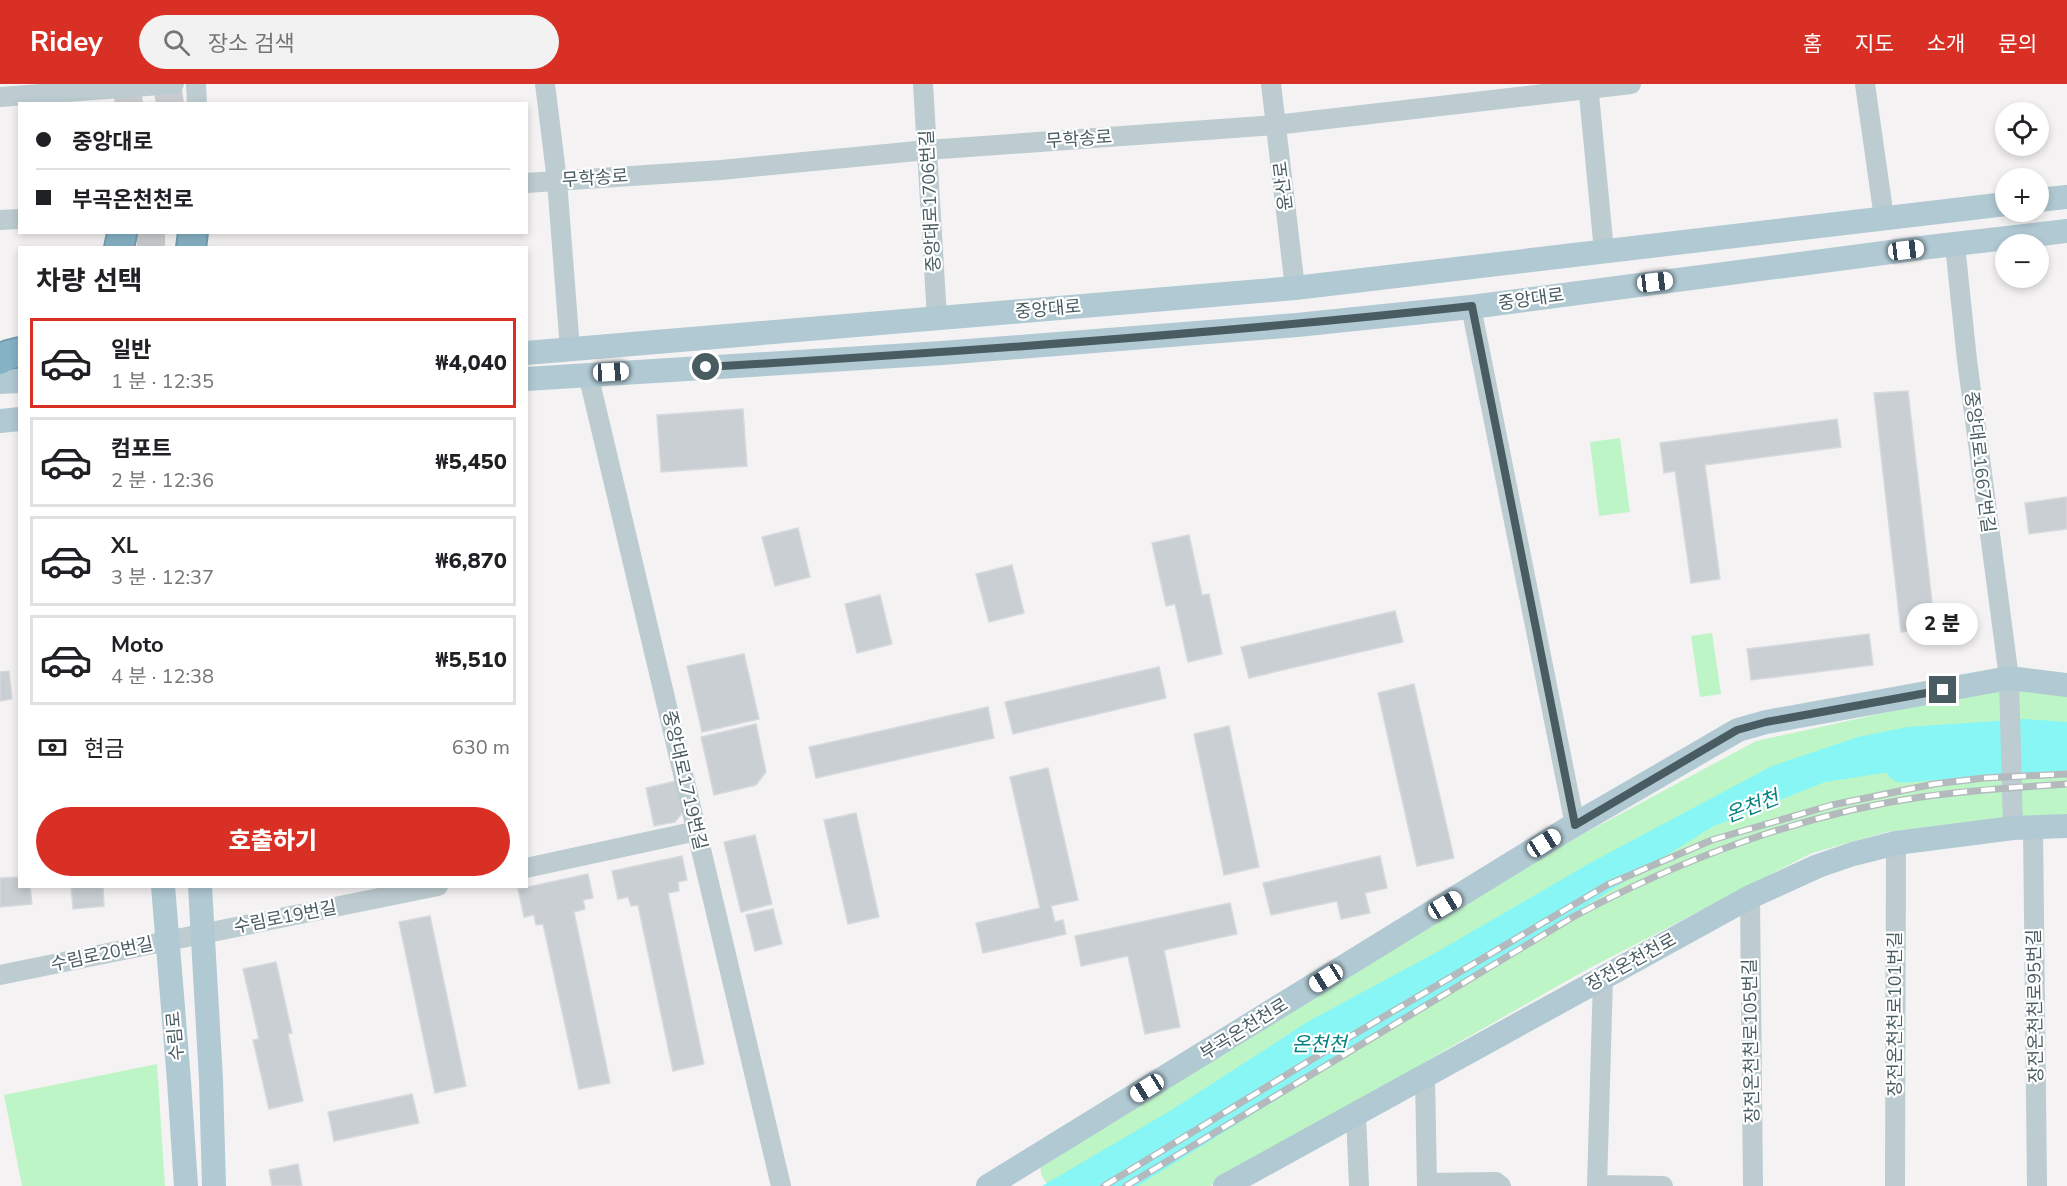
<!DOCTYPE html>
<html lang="ko">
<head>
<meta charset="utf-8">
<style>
  :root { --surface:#fff; --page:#f2f2f2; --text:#202124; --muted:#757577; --line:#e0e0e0; --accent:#d93025 }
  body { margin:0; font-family:"Nunito Sans","Noto Sans KR",sans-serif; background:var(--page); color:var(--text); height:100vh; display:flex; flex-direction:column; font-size:22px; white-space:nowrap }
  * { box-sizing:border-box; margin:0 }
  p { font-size:20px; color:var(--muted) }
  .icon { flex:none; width:33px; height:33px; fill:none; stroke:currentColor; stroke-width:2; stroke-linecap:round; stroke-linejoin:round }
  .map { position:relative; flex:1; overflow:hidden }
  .details { position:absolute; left:18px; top:162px; width:510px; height:642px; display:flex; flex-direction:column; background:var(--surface); border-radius:0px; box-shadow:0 3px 9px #0003 }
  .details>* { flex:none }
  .guide { position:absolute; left:18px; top:18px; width:510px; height:132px; border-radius:0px; box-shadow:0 3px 9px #0003; display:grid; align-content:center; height:132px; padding:0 18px; background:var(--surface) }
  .buttons { position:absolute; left:1995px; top:18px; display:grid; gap:12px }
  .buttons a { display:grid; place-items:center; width:54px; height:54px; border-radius:50%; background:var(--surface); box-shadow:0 3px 9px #0003; font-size:30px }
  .end { position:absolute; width:27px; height:27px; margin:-14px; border:8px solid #485c62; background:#fff; box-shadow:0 0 0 3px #fff }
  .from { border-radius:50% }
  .bubble { position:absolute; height:42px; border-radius:21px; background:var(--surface); box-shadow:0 3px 9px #0003; font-size:20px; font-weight:800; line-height:42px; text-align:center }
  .car { position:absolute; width:18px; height:36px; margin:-18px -9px; border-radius:8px; box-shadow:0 0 4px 2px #0007; background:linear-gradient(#fff 24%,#345 0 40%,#fff 0 76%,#345 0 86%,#fff 0) }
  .guide b { display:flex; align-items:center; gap:21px; height:57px; font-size:22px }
  .guide b+b { border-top:2px solid var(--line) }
  .guide i { width:15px; height:15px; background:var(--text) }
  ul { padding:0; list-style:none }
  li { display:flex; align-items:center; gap:18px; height:90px; margin:0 12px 9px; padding:0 6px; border:3px solid var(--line); border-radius:0px }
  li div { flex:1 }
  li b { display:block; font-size:22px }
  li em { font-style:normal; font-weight:800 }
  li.on { border-color:var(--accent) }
  li>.icon { width:54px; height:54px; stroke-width:1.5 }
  h2 { padding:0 18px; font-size:27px; line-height:72px }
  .pay { display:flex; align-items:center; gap:15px; height:66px; padding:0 18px; font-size:22px }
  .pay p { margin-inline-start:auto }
  .cta { display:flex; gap:12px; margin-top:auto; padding:12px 18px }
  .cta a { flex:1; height:69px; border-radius:36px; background:var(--accent); color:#fff; font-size:24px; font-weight:800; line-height:69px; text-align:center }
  header { display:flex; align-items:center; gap:36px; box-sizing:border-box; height:84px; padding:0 30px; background:var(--accent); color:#fff }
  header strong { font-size:28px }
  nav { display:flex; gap:33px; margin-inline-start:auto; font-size:21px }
  .search { width:420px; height:54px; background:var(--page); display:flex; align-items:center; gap:15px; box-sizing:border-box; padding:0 21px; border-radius:33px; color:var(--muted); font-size:22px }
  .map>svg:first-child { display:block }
</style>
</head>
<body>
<header>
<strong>Ridey</strong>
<div class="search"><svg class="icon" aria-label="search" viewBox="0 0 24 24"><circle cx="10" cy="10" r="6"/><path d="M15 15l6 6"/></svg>장소 검색</div>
<nav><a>홈</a><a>지도</a><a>소개</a><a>문의</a></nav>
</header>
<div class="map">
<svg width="2067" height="1102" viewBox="0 0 2067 1102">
  <rect width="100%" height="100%" fill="#f5f2f3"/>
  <!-- green -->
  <path fill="#bef5c7" d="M1620 354 1630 428 1599 432 1590 358Z
    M1712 549 1721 610 1700 613 1691 552Z
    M1997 604 2067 608V731L1999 734 1887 748 1812 769 1584 887 1449 964 1300 1053 1210 1102H1048L1041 1090 1040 1076 1561 762 1756 657Z
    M157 980 165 1102H22L4 1011Z"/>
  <!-- water -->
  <path fill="#87f6f5" d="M2025 635 2067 638V661L1825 698 1712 743 1138 1102H1042L1173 1025 1309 937 1437 868 1590 779 1772 682 1858 653 1908 643Z"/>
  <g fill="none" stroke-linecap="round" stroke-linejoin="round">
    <!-- river -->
    <path stroke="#87f6f5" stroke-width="33" d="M1902 682 2067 670"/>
  </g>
  <!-- building -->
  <path fill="#c9cfd2" stroke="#d6dade" stroke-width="1.5" d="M1908 307 1935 544 1901 548 1874 309Z
    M743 325 747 382 661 388 657 331Z
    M1837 335 1841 363 1705 381 1720 495 1691 499 1675 387 1664 389 1660 359Z
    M2067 413V445L2029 450 2025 419Z
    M798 444 810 493 775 502 762 453Z
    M1189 451 1202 511 1209 510 1222 570 1188 578 1175 520 1166 522 1152 459Z
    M1012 481 1024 529 989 538 976 490Z
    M880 511 892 560 857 569 845 520Z
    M1395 527 1403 558 1249 594 1241 563Z
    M1869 550 1873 581 1751 596 1747 565Z
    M744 570 759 635 702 648 687 582Z
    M1159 583 1166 614 1013 650 1005 618Z
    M9 587 12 615 0 617V588Z
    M1414 600 1454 774 1417 782 1378 609Z
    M988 623 994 654 816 694 809 663Z
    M756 640 766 688 756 701 714 711 701 653Z
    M1229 642 1259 783 1224 791 1194 650Z
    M1048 684 1078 816 1051 822 1055 838 1063 836 1066 850 983 869 976 839 1040 824 1010 693Z
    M676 697 683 728 675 738 654 742 646 704Z
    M856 729 879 833 848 840 824 736Z
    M755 751 772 820 741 828 724 758Z
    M682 772 687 796 678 798 679 807 668 809 704 980 673 987 638 821 631 822 628 813 618 815 612 787Z
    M1380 772 1387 804 1365 809 1370 829 1341 835 1337 817 1271 831 1263 799Z
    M588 790 593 814 583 816 585 825 574 828 610 999 579 1005 543 840 536 841 534 831 524 833 518 805Z
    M20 793V802H30L32 820 0 823V794Z
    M71 802H103L104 822 73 825Z
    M1230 819 1237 850 1164 866 1180 943 1145 950 1128 872 1081 882 1075 852Z
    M773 825 782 860 755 867 746 831Z
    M430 832 466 1002 435 1009 399 838Z
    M276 878 292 949 288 950 303 1017 269 1025 253 956 259 955 243 885Z
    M412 1010 419 1039 334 1057 328 1028Z
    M298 1080 302 1102H272L269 1086Z"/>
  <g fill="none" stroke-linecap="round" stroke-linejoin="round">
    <!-- highway-tunnel -->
    <path stroke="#cacccf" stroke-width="28" stroke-dasharray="28 14" stroke-linecap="butt" d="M126 0 129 20
      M167 0 170 20
      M151 164V148"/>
    <defs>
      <path id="highway" d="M119 164 122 150
        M191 164 193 148
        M0 276 8 271 20 268"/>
    </defs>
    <!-- highway casing -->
    <use href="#highway" stroke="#719eb1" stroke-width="32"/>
    <!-- minor -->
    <path stroke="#bcccd0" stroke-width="20" d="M196 0 197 20
      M545 0 557 97 570 265
      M923 0 937 234
      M1271 0 1295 204
      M1588 0 1604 167
      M1865 0 1884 134
      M0 13 174 0
      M526 99 721 86 927 66 1275 41 1631 0
      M0 136 20 135
      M1955 161 1967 276 2009 594 2013 744
      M1471 223 1575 741
      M588 290 781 1102
      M2033 743 2037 1102
      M526 784 697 747
      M1750 813 1753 1102
      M0 891 438 802
      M1425 992 1427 1102
      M1356 1030 1359 1102
      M1427 1099 1496 1098 1501 1102
      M1597 1101 1663 1102
      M1597 1102 1603 894
      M1895 1102 1896 759"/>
    <!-- major -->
    <path stroke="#b0c9d3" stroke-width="24" d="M2038 116 2067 113
      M526 269 1295 204 2006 120
      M526 295 942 269 1297 241 1471 223 1929 163 2067 147
      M0 298 20 297
      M0 337 20 335
      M163 802 179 997 186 1102
      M200 802 211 996 214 1102
      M988 1102 1564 747 1738 646 1766 638 2009 594 2067 601
      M1225 1102 1750 813 1818 782 1853 770 1896 759 2013 744 2067 742"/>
    <!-- highway -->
    <use href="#highway" stroke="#86b2c5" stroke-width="28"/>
    <defs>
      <path id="rail" d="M1104 1102 1319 971 1607 801 1712 756 1832 721 1934 700 1984 694 2067 690
        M1126 1102 1573 833C1678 776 1803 730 1921 713 1970 706 2018 703 2067 700"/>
    </defs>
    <!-- rail casing -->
    <use href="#rail" stroke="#b4b9bd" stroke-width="7"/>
    <!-- rail -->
    <use href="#rail" stroke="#fff" stroke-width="4.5" stroke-dasharray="14" stroke-linecap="butt"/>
  </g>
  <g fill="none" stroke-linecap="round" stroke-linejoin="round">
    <!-- route -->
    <path stroke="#485c62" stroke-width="8" d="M706 283C961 268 1217 250 1472 222L1575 741 1737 646 1766 638 1943 606"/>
  </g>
  <g text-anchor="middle" stroke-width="4.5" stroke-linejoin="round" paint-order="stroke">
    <!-- street labels -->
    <g font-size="18" fill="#485c62" stroke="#fff">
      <text transform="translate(1079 55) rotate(-4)" y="6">무학송로</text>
      <text transform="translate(595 94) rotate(-4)" y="6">무학송로</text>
      <text transform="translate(1283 102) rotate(-97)" y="6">윤산로</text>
      <text transform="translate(930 117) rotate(-93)" y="6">중앙대로1706번길</text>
      <text transform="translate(1531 215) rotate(-8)" y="6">중앙대로</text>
      <text transform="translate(1048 225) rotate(-5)" y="6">중앙대로</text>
      <text transform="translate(1980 378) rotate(83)" y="6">중앙대로1667번길</text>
      <text transform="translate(685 696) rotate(77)" y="6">중앙대로1719번길</text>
      <text transform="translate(285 833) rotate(-11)" y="6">수림로19번길</text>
      <text transform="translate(102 870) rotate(-12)" y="6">수림로20번길</text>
      <text transform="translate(1631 878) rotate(-29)" y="6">장전온천천로</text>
      <text transform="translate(2035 922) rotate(-91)" y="6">장전온천천로95번길</text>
      <text transform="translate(1895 930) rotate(-90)" y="6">장전온천천로101번길</text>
      <text transform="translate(1244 945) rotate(-32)" y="6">부곡온천천로</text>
      <text transform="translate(175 952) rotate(-95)" y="6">수림로</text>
      <text transform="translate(1751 957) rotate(-91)" y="6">장전온천천로105번길</text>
    </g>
    <!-- water labels -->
    <g font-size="20" font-style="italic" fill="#068180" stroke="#fff">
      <text transform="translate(1752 722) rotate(-21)" y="7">온천천</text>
      <text x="1319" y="967">온천천</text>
    </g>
  </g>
</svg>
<div class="buttons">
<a><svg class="icon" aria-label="locate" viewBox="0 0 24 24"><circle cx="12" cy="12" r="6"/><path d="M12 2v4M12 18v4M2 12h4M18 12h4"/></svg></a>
<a>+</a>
<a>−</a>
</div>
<i class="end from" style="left:706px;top:283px"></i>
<i class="end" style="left:1943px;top:606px"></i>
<div class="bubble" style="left:1906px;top:519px;width:72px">2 분</div>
<i class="car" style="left:1906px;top:166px;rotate:83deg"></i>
<i class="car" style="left:1655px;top:198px;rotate:83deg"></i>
<i class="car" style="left:611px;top:288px;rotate:87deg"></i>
<i class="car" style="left:1544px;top:759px;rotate:58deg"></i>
<i class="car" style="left:1445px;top:821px;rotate:59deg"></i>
<i class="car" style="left:1326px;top:894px;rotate:238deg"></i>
<i class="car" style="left:1147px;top:1004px;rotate:238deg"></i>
<div class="guide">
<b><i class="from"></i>중앙대로</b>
<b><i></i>부곡온천천로</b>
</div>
<section class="details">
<h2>차량 선택</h2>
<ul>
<li class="on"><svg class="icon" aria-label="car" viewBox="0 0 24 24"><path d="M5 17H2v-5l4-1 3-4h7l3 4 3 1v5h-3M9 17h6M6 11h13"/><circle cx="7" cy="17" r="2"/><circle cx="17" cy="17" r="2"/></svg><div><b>일반</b><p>1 분 · 12:35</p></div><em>₩4,040</em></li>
<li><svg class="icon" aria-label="car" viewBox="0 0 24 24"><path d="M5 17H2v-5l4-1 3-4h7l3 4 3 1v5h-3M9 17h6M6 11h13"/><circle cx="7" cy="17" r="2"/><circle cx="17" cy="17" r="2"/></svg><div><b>컴포트</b><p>2 분 · 12:36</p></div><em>₩5,450</em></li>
<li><svg class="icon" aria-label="car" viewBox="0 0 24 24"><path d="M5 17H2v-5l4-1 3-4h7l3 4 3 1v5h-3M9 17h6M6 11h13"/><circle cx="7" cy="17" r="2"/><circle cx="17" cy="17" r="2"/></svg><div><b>XL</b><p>3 분 · 12:37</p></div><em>₩6,870</em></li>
<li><svg class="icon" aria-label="car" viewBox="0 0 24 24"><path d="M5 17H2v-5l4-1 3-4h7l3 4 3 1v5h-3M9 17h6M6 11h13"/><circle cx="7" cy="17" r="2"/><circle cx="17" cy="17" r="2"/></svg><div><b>Moto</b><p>4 분 · 12:38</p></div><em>₩5,510</em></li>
</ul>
<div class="pay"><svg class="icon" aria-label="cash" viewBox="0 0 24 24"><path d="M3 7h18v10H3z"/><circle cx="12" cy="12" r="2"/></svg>현금<p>630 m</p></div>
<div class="cta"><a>호출하기</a></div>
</section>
</div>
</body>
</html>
